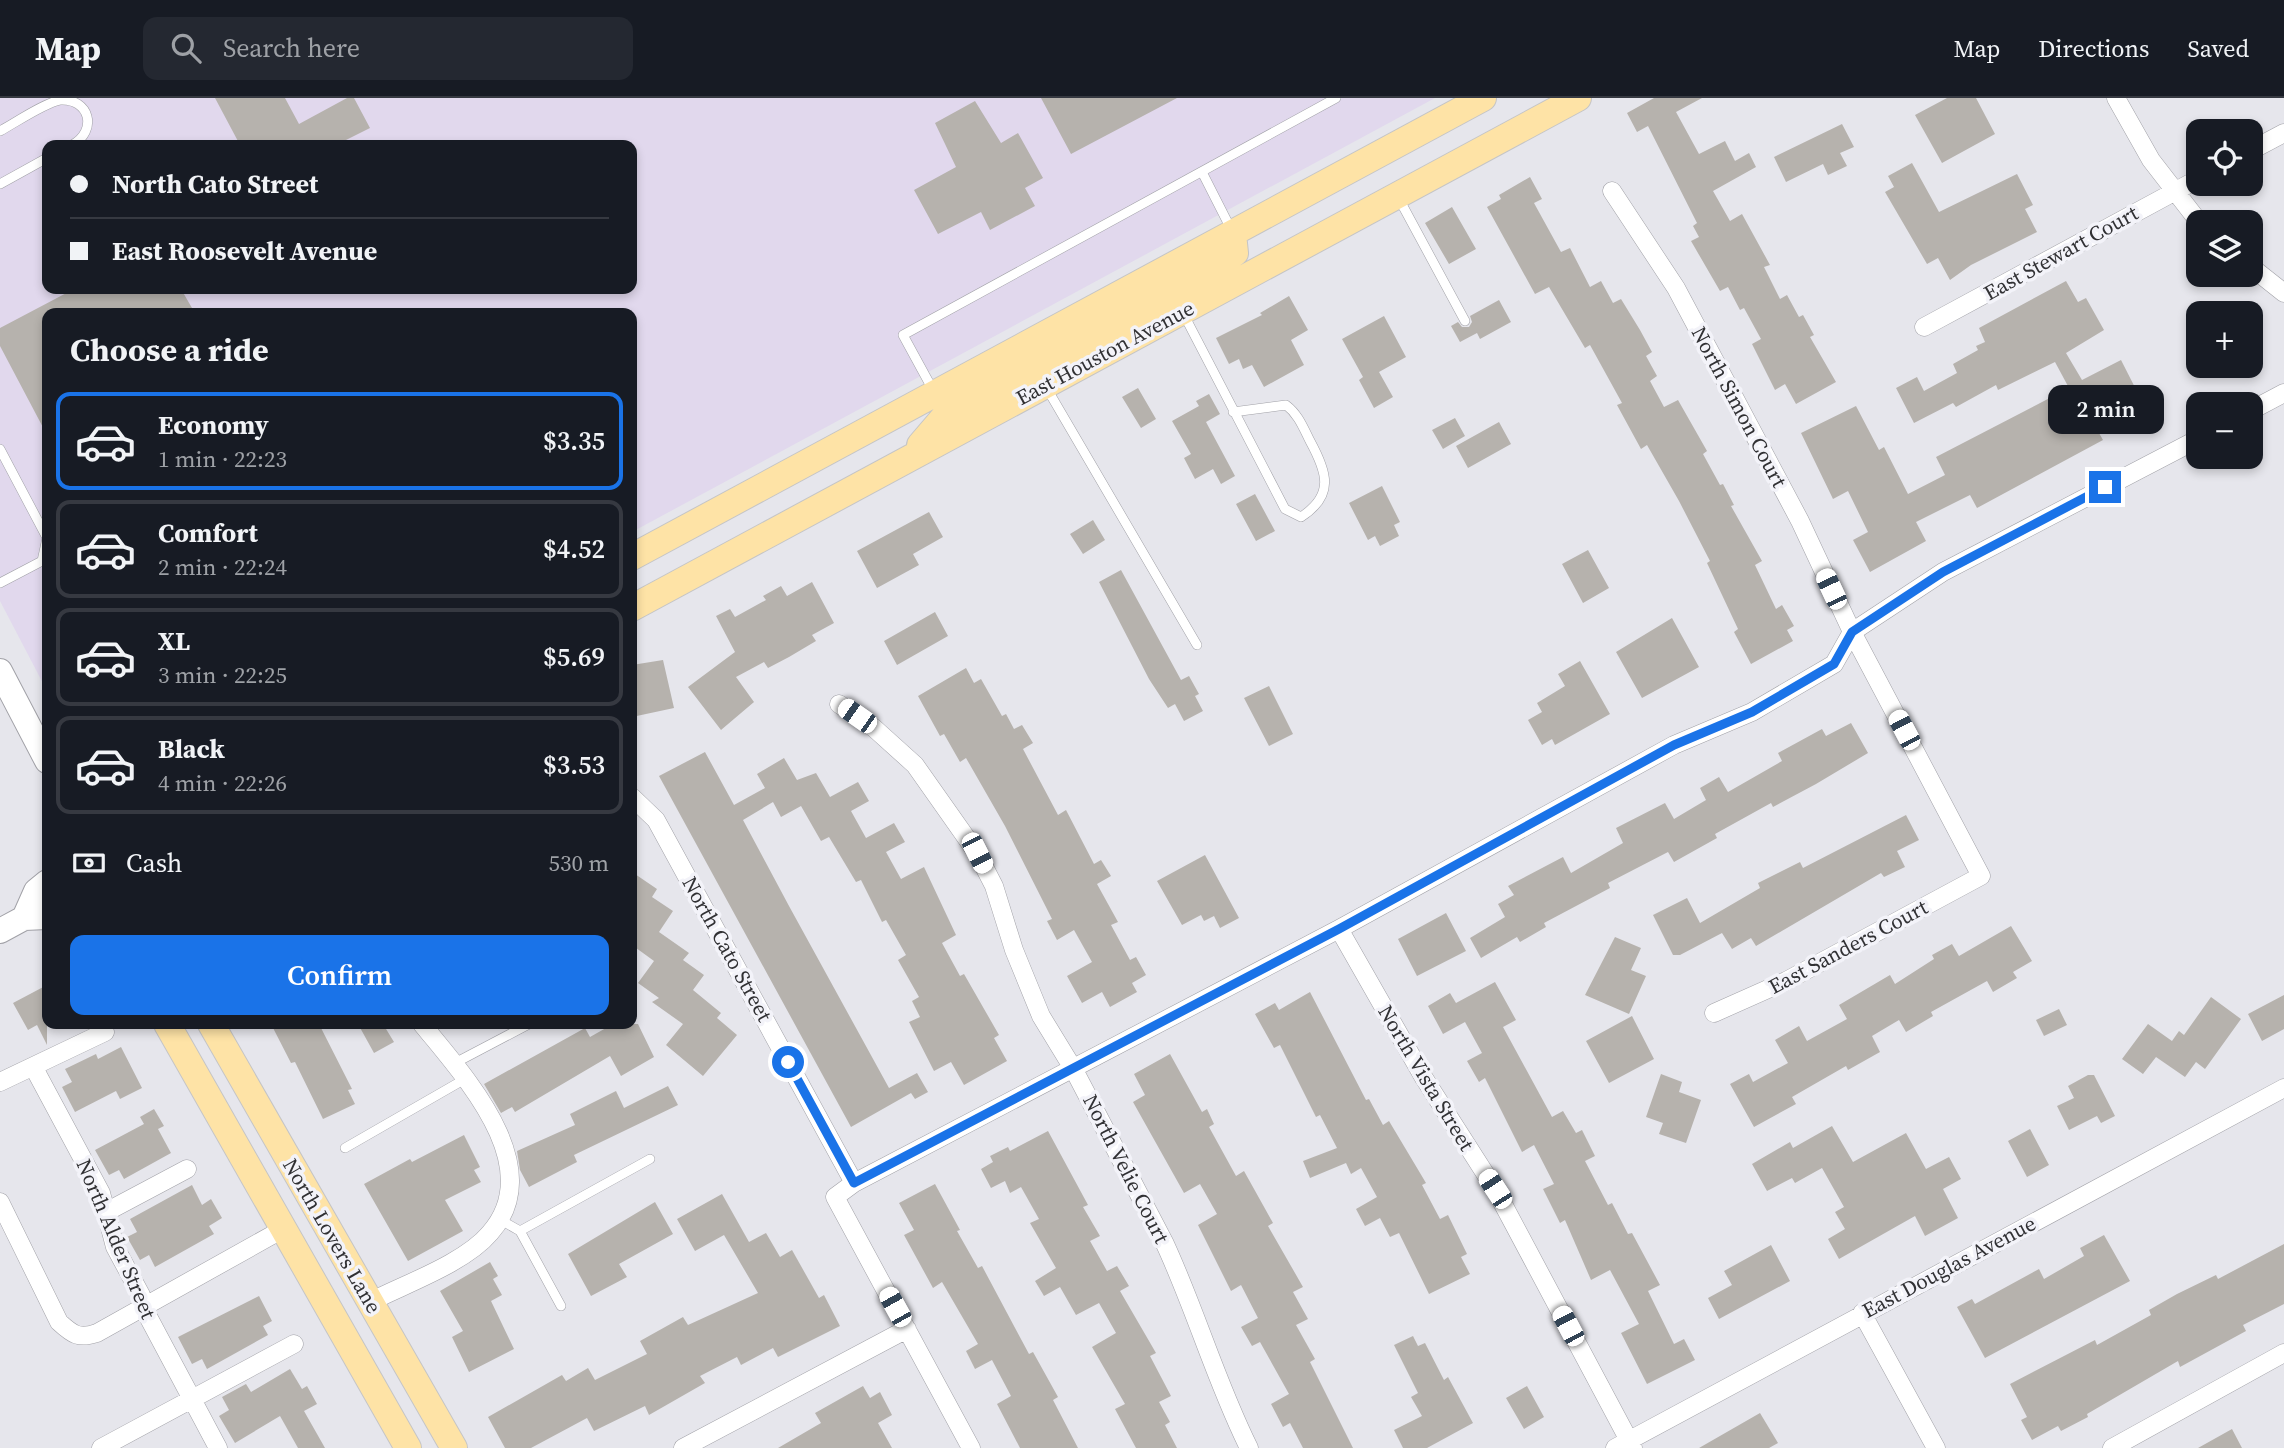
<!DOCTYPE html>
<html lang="en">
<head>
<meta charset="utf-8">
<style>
  :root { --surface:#171b24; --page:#242831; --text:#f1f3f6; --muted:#9ea1a6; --line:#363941; --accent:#1a73e8 }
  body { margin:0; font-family:"Source Serif 4",serif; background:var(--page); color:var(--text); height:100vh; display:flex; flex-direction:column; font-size:26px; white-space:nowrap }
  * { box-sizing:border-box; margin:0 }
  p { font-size:23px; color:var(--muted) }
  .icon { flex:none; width:38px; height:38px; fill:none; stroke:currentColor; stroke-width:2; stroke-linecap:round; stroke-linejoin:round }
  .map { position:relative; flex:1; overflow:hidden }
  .details { position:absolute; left:42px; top:210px; width:595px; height:721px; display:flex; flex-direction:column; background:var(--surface); border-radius:14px; box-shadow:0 4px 10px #0003 }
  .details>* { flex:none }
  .top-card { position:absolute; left:42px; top:42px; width:595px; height:154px; border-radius:14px; box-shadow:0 4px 10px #0003; display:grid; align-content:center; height:154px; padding:0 28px; background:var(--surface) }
  .tools { position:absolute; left:2186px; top:21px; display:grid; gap:14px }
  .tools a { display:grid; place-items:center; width:77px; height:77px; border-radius:14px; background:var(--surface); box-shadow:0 4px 10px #0003; font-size:35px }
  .end { position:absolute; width:32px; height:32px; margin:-16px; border:9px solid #1a73e8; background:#fff; box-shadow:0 0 0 4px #fff }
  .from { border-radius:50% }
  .bubble { position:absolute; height:49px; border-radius:14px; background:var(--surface); box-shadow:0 4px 10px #0003; font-size:23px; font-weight:600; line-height:49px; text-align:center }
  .car { position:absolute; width:21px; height:42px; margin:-21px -10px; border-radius:9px; box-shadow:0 0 5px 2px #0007; background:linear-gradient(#fff 24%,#345 0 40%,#fff 0 76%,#345 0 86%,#fff 0) }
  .top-card b { display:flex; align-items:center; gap:24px; height:66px; font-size:26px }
  .top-card b+b { border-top:2px solid var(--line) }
  .top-card i { width:18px; height:18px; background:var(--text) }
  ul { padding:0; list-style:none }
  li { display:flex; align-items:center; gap:21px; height:98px; margin:0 14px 10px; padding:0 14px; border:4px solid var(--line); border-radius:14px }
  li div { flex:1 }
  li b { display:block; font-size:26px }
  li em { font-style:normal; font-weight:600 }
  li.active { border-color:var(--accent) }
  li>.icon { width:63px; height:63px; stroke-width:1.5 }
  h2 { padding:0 28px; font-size:32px; line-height:84px }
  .pay { display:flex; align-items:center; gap:18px; height:77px; padding:0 28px; font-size:26px }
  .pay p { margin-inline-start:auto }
  .primary-button { display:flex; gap:14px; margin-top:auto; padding:14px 28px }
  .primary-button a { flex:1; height:80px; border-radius:14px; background:var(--accent); color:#fff; font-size:28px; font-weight:600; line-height:80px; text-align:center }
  header { display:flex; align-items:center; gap:42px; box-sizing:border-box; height:98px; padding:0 35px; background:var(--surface); border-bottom:2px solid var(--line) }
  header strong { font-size:33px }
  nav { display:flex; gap:38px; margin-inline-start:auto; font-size:24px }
  .search { width:490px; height:63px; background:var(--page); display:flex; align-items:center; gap:18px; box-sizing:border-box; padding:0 24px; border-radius:14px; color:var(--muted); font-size:26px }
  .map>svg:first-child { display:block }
</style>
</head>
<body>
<header>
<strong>Map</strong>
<div class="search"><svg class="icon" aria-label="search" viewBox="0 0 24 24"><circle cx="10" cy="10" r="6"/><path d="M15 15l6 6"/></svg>Search here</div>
<nav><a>Map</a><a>Directions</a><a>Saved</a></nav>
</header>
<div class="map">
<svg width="2284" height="1350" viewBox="0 0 2284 1350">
  <rect width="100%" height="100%" fill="#e6e6ec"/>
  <!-- education -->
  <path fill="#e1d8ed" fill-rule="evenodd" d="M0 0H1435L632 434V215H47V593L0 503ZM47 47H632V191H47Z"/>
  <!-- building -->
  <path fill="#b6b2ad" d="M215 0H285L299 26 347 0H354L370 30 336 47H240Z
    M1041 0H1177L1071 56Z
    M1654 0H1702L1676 14 1699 56 1725 43 1735 63 1749 55 1756 69 1713 93 1730 123 1742 116 1770 167 1764 169 1780 201 1787 197 1799 219 1803 217 1814 237 1810 239 1836 284 1796 306 1785 286 1775 292 1752 246 1761 241 1744 210 1740 212 1728 189 1720 193 1691 143 1699 139 1693 128 1697 125 1648 28 1637 34 1627 15Z
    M1947 0H1976L1995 36 1942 65 1915 17Z
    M975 3 1001 45 1018 35 1043 80 1025 90 1035 108 990 132 981 114 938 136 914 92 956 69 935 25Z
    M1842 26 1854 49 1840 55 1847 68 1828 77 1823 66 1786 84 1774 59Z
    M1912 65 1939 114 2017 76 2033 107 2025 111 2037 134 1971 167 1950 182 1938 160 1927 166 1885 94 1894 89 1888 78Z
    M1530 79 1542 101 1534 105 1561 154 1570 150 1590 189 1601 183 1613 205 1621 201 1640 232 1652 254 1646 258 1657 278 1650 283 1664 309 1678 302 1707 353 1703 356 1720 387 1723 386 1734 407 1731 408 1762 463 1755 467 1776 511 1782 507 1794 528 1787 532 1793 543 1751 566 1734 534 1738 531 1707 465 1710 463 1679 403 1647 347 1641 351 1617 307 1622 305 1590 247 1585 250 1549 189 1535 196 1487 109 1501 101 1499 97Z
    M1452 109 1476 151 1449 166 1425 125Z
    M2066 183 2078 204 2086 200 2104 232 2066 255 2082 282 2121 262 2149 317 2131 326 2125 314 2095 328 2103 342 1977 410 1970 397 1916 424 1926 443 1870 474 1853 442 1868 434 1848 393 1833 401 1801 335 1856 308 1879 352 1884 349 1908 396 1945 377 1936 359 2069 290 2055 264 1998 292 1996 287 1956 309 1953 305 1914 325 1896 290 1917 279 1924 293 1957 275 1953 266 1978 252 1976 248 1985 244 1979 230Z
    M74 191H181L192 210 182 215H47V337L0 248V230Z
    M1289 198 1308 232 1291 242 1304 267 1264 289 1252 267 1243 271 1239 261 1229 266 1216 240 1262 217 1260 215Z
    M1499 202 1511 224 1480 241 1477 235 1460 244 1451 228 1458 224 1462 229H1469L1472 224 1470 218Z
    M1384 218 1406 259 1379 274 1393 299 1374 310 1359 282 1363 279 1342 241Z
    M1138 290 1156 321 1141 330 1122 299Z
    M1209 296 1220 316 1206 324 1235 378 1221 386 1213 371 1195 381 1184 360 1191 356 1172 323 1199 308 1196 303Z
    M1455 320 1465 338 1443 351 1432 332Z
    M1499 324 1511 346 1468 370 1456 348Z
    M1382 388 1400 424 1394 427 1399 438 1380 448 1375 438 1368 442 1349 405Z
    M1255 396 1275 433 1256 443 1236 406Z
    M929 414 943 439 913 456 919 467 877 490 857 453Z
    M1093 422 1105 442 1083 456 1070 436Z
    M1588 452 1609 490 1583 505 1562 466Z
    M1121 472 1181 582 1189 578 1199 596 1195 598 1203 613 1184 623 1175 606 1168 610 1149 581 1099 484Z
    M812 484 834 525 812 537 816 543 789 559 768 570 764 564 736 579 754 604 721 632 688 589 735 554 716 518 730 511 735 519 766 502 763 498 781 488 787 498Z
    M935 514 948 538 897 567 884 543Z
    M1672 520 1699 569 1642 600 1616 554Z
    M663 562 674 610 632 619V567Z
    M1580 563 1610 616 1555 647 1552 641 1542 647 1528 622 1542 614 1537 605 1565 588 1558 576Z
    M966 570 974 585 981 581 1002 618 1006 616 1014 631 1022 627 1033 645 1023 651 1058 717 1066 712 1094 766 1101 762 1111 778 1097 786 1118 824 1111 827 1130 862 1136 859 1146 877 1132 885 1137 894 1110 909 1102 894 1082 905 1067 878 1092 864 1074 832 1057 842 1047 823 1052 821 1005 728 966 660 960 664 944 636 940 638 918 598Z
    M1269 588 1293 636 1269 648 1244 600Z
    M1851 625 1868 655 1816 686 1773 709 1771 705 1715 736 1717 740 1674 764 1668 754 1608 785 1610 790 1544 825 1546 829 1520 844 1517 839 1481 860 1470 840 1505 819 1498 806 1514 797 1508 788 1563 759 1571 775 1623 745 1616 730 1665 705 1674 721 1706 702 1700 690 1719 679 1728 694 1782 663 1778 655 1822 631 1826 638Z
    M705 654 734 707 765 690 757 676 784 660 797 682 816 675 830 699 858 684 869 703 851 713 866 740 894 725 905 744 886 754 901 781 924 769 956 837 942 845 960 878 964 876 999 937 994 940 1007 963 964 987 951 964 934 973 909 924 920 919 912 903 919 899 898 862 906 857 886 822 882 824 861 782 856 784 829 739 821 743 801 708 781 719 773 704 743 722 789 808 889 990 917 975 928 994 915 1001 911 995 851 1029 659 678Z
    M1906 717 1919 742 1897 753 1905 769 1884 779 1881 775 1756 848 1751 840 1732 851 1722 835 1680 857H1673L1653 817 1687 800 1700 825 1760 790 1758 785 1800 764 1803 770Z
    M1205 757 1239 820 1220 830 1214 818 1204 823 1201 817 1182 827 1157 783Z
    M632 774 657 791 652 799 673 813 659 834 689 855 683 862 704 877 693 892 721 915 717 920 737 937 703 978 666 947 683 926 652 904 659 900 638 885 654 863 632 847Z
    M1446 815 1466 853 1417 878 1398 841Z
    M2011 828 2032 863 2013 874 2017 880 1993 894 1987 883 1931 914 1933 918 1906 934 1899 922 1872 938 1880 954 1848 972 1846 968 1792 999 1796 1006 1754 1029 1730 986 1749 976 1753 984 1788 965 1775 942 1799 928 1807 943 1847 921 1839 907 1890 877 1895 886 1934 861 1932 857 1952 846 1959 858Z
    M1615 839 1641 850 1631 872 1646 878 1629 916 1585 897Z
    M1495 884 1516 922 1503 929 1552 1019 1563 1013 1576 1035 1582 1032 1595 1058 1585 1063 1608 1107 1612 1105 1628 1136 1632 1135 1660 1187 1648 1193 1674 1246 1684 1241 1695 1262 1647 1286 1621 1235 1639 1226 1610 1172 1591 1182 1565 1122 1560 1125 1543 1091 1554 1086 1534 1047 1522 1054 1485 980 1479 984 1467 963 1482 955 1465 924 1443 936 1428 908 1450 895 1456 905Z
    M47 887V947L37 927 28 932 13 905Z
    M1310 894 1366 1002 1369 1001 1383 1027 1389 1023 1426 1085 1422 1087 1440 1121 1448 1117 1467 1156 1461 1159 1470 1176 1429 1196 1399 1135 1390 1139 1380 1120 1365 1128 1356 1111 1377 1099 1361 1070 1351 1076 1346 1065 1310 1080 1303 1063 1337 1050 1320 1017 1316 1019 1280 947 1274 950 1255 916 1275 905 1279 912Z
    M2284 897V931L2262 943 2248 916Z
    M2211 899 2241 921 2205 971 2196 964 2185 979 2156 959 2143 976 2122 961 2148 926 2172 943 2179 933 2184 937Z
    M2059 911 2067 927 2044 938 2036 922Z
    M1632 918 1654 961 1609 985 1586 943Z
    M271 926H319L352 991 348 992 355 1006 323 1021 295 964 291 965Z
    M358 926H383L394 944 374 955Z
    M613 926H638L654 959 621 978 610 958 515 1014 512 1009 501 1015 484 986 585 930 590 939Z
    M121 949 142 990 120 1001 116 993 75 1014 62 989 72 984 65 971 96 956 98 961Z
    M1170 956 1202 1014 1207 1011 1214 1026 1209 1029 1236 1078 1244 1073 1273 1125 1268 1128 1303 1189 1293 1194 1308 1221 1296 1227 1315 1261 1310 1264 1353 1350H1303L1290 1325 1283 1329 1271 1306 1289 1296 1260 1244 1252 1248 1241 1229 1258 1220 1241 1187 1231 1193 1198 1127 1217 1116 1200 1086 1184 1095 1133 1004 1145 997 1134 976Z
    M1661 976 1682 984 1679 994 1701 1002 1686 1045 1659 1036 1663 1025 1646 1019Z
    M2088 977H2094L2115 1018 2101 1025 2097 1018 2069 1032 2057 1008 2074 1000 2068 988Z
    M668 988 678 1007 574 1057 577 1064 529 1089 520 1072 517 1053 575 1027 570 1016 616 993 624 1010Z
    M154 1011 164 1028 158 1031 171 1055 124 1081 119 1072 109 1077 95 1052 144 1026 140 1019Z
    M1832 1028 1853 1064 1906 1035 1926 1071 1949 1059 1961 1081 1943 1091 1958 1120 1925 1138 1915 1118 1839 1161 1828 1141 1845 1131 1835 1114 1844 1109 1822 1070 1795 1085 1792 1080 1767 1093 1752 1066 1790 1044 1793 1050Z
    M2030 1031 2049 1067 2027 1079 2008 1043Z
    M1048 1033 1088 1107 1083 1109 1100 1138 1090 1143 1107 1173 1117 1168 1129 1188 1120 1193 1156 1255 1150 1258 1171 1298 1159 1304 1170 1324 1165 1327 1177 1350H1136L1115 1311 1125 1306 1092 1249 1116 1235 1099 1205 1076 1217 1060 1189 1044 1198 1035 1183 1056 1170 1030 1125 1039 1121 1021 1089 1010 1095 1005 1083 991 1090 981 1071 993 1064 990 1058 1008 1049 1010 1053Z
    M464 1037 480 1069 474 1072 481 1084 445 1102 463 1133 408 1163 364 1086 410 1061 412 1064Z
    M935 1086 960 1132 957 1133 978 1170 982 1168 1029 1256 1033 1254 1058 1299 1053 1302 1078 1350H1020L997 1306 1011 1298 992 1262 975 1271 966 1253 978 1246 942 1184 933 1190 904 1137 914 1132 899 1105Z
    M192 1087 202 1107 211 1101 222 1120 209 1128 214 1136 155 1169 149 1157 140 1162 127 1139 137 1134 130 1121Z
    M722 1096 749 1144 766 1135 780 1159 792 1152 819 1200 824 1197 840 1228 778 1259 773 1250 741 1267 737 1259 700 1278 705 1285 649 1317 645 1308 594 1333 587 1320 531 1350H505L488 1319 562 1277 566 1283 588 1270 595 1282 647 1256 640 1243 683 1219 688 1227 758 1195 724 1137 695 1153 677 1121Z
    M655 1104 673 1136 619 1166 627 1179 591 1198 568 1156Z
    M2104 1137 2130 1183 1985 1260 1957 1209 1972 1201 1975 1206 2039 1171 2044 1181 2084 1158 2080 1150Z
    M2284 1146V1206L2243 1227 2246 1233 2180 1269 2178 1263 2087 1316 2088 1319 2061 1333 2058 1328 2032 1342 2021 1322 2027 1319 2010 1286 2095 1242 2097 1247 2151 1217 2149 1212 2177 1196 2216 1177 2218 1181Z
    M1771 1147 1790 1183 1719 1221 1708 1200 1732 1187 1724 1173Z
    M490 1164 498 1178 493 1181 502 1197 491 1203 514 1251 469 1274 452 1239 463 1233 440 1193Z
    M259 1198 272 1223 263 1228 268 1237 207 1271 202 1261 192 1266 178 1239Z
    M1413 1238 1418 1248 1425 1245 1444 1282 1448 1279 1473 1325 1427 1350H1403L1394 1332 1422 1318 1411 1299 1418 1295 1394 1247Z
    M290 1271 302 1291 307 1288 317 1306 304 1313 325 1350H298L280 1318 235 1345 219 1318 229 1312 222 1299 246 1286 251 1294Z
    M863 1288 870 1300 880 1294 892 1317 878 1325 892 1350H778L821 1325 815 1315Z
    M1527 1288 1544 1319 1524 1331 1506 1300Z
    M1760 1315 1778 1345 1769 1350H1699Z
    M2232 1331 2242 1350H2198Z"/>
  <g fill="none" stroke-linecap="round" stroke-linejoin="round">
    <defs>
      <path id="lane" d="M0 33C15 25 44 5 60 2 90 0 98 33 72 47
        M1202 74 1231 131
        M0 86 47 60
        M1398 99 1465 223
        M1183 215 1285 411 1301 419C1335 397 1327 374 1310 343 1303 329 1298 316 1286 307L1233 314
        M1046 289 1197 547
        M933 292 903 237 1336 0
        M0 351 47 440 42 463 0 485
        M453 966 529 926
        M345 1050 465 981
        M499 1121 520 1133 650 1061
        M520 1133 561 1208"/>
      <path id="street" d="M2116 0 2151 62 2199 124
        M2250 53 2284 35
        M1612 93 1676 190 1800 423 1852 534 1981 778 1786 883 1714 915
        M2250 168 2284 195
        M1924 229 2198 81
        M2250 313 2284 295
        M839 606 874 630 915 667 977 755 994 788 1014 852 1041 918 1074 972 1165 1146C1196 1213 1216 1284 1249 1350
        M632 699 656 722 854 1085
        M1339 831 1424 980 1495 1091 1633 1350
        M34 970 101 1095 115 1149 141 1197 144 1211 218 1350
        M0 984 105 934
        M0 1104 59 1224C73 1237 79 1241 97 1235L283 1131
        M108 1113 187 1071
        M370 1204C405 1186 465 1165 490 1135 549 1068 463 977 422 926
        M1862 1215 1936 1350
        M101 1350 294 1246
        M683 1350 907 1231
        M971 1350 835 1099 854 1085 1339 831 1674 647 1752 614 1834 566 1852 534 1943 474 2198 341
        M1615 1350 2284 990
        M2112 1350 2284 1255"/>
      <path id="secondary" d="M0 573 47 663
        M24 820 36 793 47 784
        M0 833 24 820 47 819"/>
      <path id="primary" d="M920 347 950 312 1214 171 1235 155 1233 136
        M632 459 1483 0
        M632 510 1578 0
        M167 926 408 1350
        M211 926 454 1350"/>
    </defs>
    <!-- lane casing -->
    <use href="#lane" stroke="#a1a1a7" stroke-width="10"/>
    <!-- street casing -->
    <use href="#street" stroke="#a1a1a7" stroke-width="19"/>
    <!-- secondary casing -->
    <use href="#secondary" stroke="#a1a1a7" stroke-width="26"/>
    <!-- primary casing -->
    <use href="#primary" stroke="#c5c5c6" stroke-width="28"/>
    <!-- lane -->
    <use href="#lane" stroke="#fff" stroke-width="9"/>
    <!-- street -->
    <use href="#street" stroke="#fff" stroke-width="18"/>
    <!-- secondary -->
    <use href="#secondary" stroke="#fff" stroke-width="24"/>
    <!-- primary -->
    <use href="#primary" stroke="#fee3a6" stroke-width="26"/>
  </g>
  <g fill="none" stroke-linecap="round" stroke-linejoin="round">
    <!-- route -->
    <path stroke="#1a73e8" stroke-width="9" d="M788 964 854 1085 1339 831 1674 647 1752 614 1834 566 1852 534 1943 474 2105 389"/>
  </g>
  <g text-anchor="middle" stroke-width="7" stroke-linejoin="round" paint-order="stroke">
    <!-- street labels -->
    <g font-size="21" fill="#313134" stroke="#f3f3f9">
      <text transform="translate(2061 155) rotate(-29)" y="7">East Stewart Court</text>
      <text transform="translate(1105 255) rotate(-28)" y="7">East Houston Avenue</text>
      <text transform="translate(1739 309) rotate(62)" y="7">North Simon Court</text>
      <text transform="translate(1848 849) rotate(-28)" y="7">East Sanders Court</text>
      <text transform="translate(727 851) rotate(61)" y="7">North Cato Street</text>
      <text transform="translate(1426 980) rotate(59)" y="7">North Vista Street</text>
      <text transform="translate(1126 1071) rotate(63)" y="7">North Velie Court</text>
      <text transform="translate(332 1138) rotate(60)" y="7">North Lovers Lane</text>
      <text transform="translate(116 1141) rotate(67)" y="7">North Alder Street</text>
      <text transform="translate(1949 1169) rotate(-28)" y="7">East Douglas Avenue</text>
    </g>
  </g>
</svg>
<div class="tools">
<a><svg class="icon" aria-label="locate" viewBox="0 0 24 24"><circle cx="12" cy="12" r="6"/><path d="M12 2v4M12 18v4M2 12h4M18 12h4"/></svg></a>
<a><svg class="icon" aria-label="layers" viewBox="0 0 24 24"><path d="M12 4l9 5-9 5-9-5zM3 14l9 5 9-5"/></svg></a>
<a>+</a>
<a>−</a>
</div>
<i class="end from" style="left:788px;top:964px"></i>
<i class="end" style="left:2105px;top:389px"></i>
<div class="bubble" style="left:2048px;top:287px;width:116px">2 min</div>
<i class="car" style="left:1831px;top:491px;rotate:335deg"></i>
<i class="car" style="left:857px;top:618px;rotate:305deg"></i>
<i class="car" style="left:1904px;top:632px;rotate:332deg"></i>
<i class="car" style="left:977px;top:755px;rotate:153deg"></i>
<i class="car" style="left:1495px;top:1091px;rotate:327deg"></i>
<i class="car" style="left:895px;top:1209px;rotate:331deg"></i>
<i class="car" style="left:1568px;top:1228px;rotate:332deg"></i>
<div class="top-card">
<b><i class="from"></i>North Cato Street</b>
<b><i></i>East Roosevelt Avenue</b>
</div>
<section class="details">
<h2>Choose a ride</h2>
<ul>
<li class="active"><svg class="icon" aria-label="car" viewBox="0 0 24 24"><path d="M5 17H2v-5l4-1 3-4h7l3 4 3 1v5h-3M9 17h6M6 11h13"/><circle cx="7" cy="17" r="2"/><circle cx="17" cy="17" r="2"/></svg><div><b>Economy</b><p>1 min · 22:23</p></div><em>$3.35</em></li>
<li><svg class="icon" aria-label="car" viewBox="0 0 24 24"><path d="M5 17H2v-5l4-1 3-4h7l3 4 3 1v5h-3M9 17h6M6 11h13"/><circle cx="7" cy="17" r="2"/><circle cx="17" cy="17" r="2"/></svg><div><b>Comfort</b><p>2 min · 22:24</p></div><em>$4.52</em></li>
<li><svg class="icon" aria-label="car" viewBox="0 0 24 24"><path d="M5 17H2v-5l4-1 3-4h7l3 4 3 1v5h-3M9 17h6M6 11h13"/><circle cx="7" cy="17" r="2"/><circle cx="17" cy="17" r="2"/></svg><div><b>XL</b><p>3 min · 22:25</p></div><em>$5.69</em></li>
<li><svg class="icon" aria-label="car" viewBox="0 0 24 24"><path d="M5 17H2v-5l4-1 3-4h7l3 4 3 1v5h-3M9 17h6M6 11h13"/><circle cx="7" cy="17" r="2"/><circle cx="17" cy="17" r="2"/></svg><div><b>Black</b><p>4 min · 22:26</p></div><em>$3.53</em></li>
</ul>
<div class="pay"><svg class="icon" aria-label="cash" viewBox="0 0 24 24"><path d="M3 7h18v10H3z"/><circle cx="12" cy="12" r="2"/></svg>Cash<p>530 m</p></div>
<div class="primary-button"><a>Confirm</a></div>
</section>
</div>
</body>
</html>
